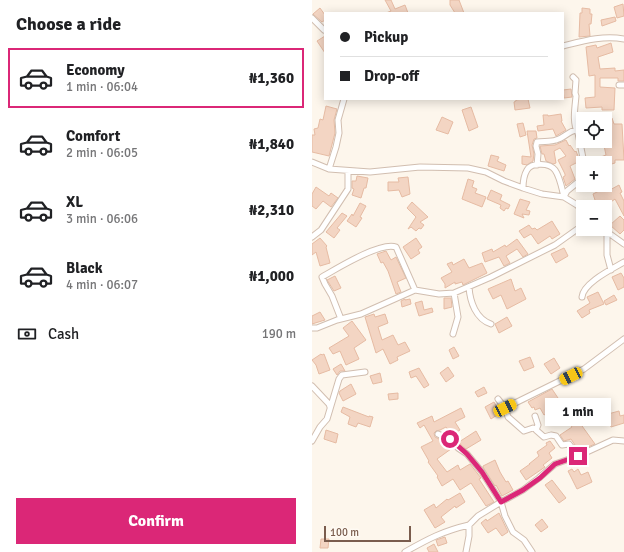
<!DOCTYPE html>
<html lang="en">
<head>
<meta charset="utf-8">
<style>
  :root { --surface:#fff; --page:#f2f2f2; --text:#202124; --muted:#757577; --line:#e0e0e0; --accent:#db2777 }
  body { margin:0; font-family:Signika,sans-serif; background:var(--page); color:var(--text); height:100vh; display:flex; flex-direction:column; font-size:15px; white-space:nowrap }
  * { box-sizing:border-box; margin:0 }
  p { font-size:13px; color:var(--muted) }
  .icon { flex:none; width:22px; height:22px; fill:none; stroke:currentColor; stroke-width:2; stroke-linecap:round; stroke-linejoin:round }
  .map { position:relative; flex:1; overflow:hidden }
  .panel { display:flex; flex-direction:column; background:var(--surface); width:312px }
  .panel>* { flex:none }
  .top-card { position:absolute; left:12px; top:12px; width:240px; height:88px; border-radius:0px; box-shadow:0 2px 10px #0003; display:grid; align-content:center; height:88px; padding:0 16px; background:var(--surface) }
  .fabs { position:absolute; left:264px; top:112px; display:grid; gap:8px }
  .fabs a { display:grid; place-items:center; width:36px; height:36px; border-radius:0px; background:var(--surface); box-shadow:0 2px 10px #0003; font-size:20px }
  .scale { position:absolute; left:12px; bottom:10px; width:87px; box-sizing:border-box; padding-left:4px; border:2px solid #7a5c4d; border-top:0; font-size:11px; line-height:14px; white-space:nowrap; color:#7a5c4d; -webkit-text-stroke:3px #fffaf3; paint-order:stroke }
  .end { position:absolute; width:18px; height:18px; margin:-9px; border:5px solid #db2777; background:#fff; box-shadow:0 0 0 2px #fff }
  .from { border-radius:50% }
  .bubble { position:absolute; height:28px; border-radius:0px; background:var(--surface); box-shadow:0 2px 10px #0003; font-size:13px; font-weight:700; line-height:28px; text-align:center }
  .car { position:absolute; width:12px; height:24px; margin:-12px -6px; border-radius:5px; box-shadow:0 0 3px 1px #0007; background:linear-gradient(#f5c518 24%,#345 0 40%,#f5c518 0 76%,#345 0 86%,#f5c518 0) }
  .top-card b { display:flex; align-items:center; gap:14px; height:38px; font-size:15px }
  .top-card b+b { border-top:1px solid var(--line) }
  .top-card i { width:10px; height:10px; background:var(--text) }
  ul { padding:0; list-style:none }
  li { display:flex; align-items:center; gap:12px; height:60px; margin:0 8px 6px; padding:0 8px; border:2px solid transparent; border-radius:0px }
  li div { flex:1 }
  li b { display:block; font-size:15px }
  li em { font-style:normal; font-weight:700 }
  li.on { border-color:var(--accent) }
  li>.icon { width:36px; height:36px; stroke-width:1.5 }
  h2 { padding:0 16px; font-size:18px; line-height:48px }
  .pay { display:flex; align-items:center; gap:10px; height:44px; padding:0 16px; font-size:15px }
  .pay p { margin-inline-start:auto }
  .action { display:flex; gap:8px; margin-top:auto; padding:8px 16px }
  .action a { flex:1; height:46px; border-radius:0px; background:var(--accent); color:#fff; font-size:16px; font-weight:700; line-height:46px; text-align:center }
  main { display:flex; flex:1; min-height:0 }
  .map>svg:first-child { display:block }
</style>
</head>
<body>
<main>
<section class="panel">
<h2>Choose a ride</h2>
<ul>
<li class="on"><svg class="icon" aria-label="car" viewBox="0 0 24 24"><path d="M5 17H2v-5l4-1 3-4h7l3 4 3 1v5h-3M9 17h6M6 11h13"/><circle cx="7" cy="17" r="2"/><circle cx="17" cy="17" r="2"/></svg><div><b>Economy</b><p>1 min · 06:04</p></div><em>₦1,360</em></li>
<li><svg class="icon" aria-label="car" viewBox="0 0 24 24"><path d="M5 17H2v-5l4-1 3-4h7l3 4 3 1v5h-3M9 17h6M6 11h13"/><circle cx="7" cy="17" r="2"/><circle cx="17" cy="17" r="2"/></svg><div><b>Comfort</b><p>2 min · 06:05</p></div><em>₦1,840</em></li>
<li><svg class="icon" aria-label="car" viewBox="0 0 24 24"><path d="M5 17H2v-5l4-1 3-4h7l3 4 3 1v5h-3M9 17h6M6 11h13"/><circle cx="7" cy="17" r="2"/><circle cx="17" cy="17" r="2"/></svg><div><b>XL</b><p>3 min · 06:06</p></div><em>₦2,310</em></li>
<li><svg class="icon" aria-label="car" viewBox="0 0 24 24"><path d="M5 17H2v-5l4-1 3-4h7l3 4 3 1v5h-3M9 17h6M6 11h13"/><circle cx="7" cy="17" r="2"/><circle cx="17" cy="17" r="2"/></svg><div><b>Black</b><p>4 min · 06:07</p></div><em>₦1,000</em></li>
</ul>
<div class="pay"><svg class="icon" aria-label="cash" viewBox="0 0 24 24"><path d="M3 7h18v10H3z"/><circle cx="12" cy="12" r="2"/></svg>Cash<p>190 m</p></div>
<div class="action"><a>Confirm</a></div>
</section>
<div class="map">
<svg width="312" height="552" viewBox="0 0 312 552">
  <rect width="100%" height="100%" fill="#fdf6ec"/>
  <!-- building -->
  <path fill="#f3d5c3" stroke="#e6bba3" d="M73 0H79L83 9 93 5 96 13H74L79 11Z
    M138 0H147L152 13H143L138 5Z
    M311 4 312 16 305 18 302 7Z
    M8 8 13 15V20L10 22 1 14Z
    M270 8 278 9V14H280L279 24H277L278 36 267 37 268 13H270Z
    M303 17 304 21 290 26 289 20Z
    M13 36V53L5 41Z
    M299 43 301 52 286 57 288 69 303 68V71L312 70V81H306V78H288V87L303 88 302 110H290V107L274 108 273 98 283 97V75L277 76 274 47 284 45 285 48Z
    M259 89 260 97 252 98 251 90Z
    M210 99H216L218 108 203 110 202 102 204 101V100Z
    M14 106 25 109 22 120 23 133 17 156 0 152V135H3L2 129 6 128 8 119 11 120Z
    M159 107 166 127 157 131 150 110Z
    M249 114 250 121H249L254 130 244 136 241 129 226 131 225 126 232 125 231 115H236V116Z
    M130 117 141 122 136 134 124 130Z
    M300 118 302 124H310L312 160H303V163L293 166V163H276V162L294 155 291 141H293V120Z
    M211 123 214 135 208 137 205 124Z
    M215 131H224L225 138 222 139 220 145 222 154 221 161 215 165 210 164V156L219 157Z
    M254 140 257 146 258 145 263 152 264 151 268 161 258 166 263 179 254 186 251 177 253 176V174L246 160 254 156 248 148 242 151 244 163 241 164 234 161 232 154H230L228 146 243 145Z
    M179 155 187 157 185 161 194 165 192 171 176 166Z
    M45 176 56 178 54 188H52L49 198 40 195 42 189 40 188V181H44Z
    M96 177 98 194 90 197 87 190 76 191V182H87L86 178Z
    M156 179 162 181 160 187 165 189 163 193 174 197 170 207 150 199Z
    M285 185H293L296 191 307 185 310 192 308 193 312 201V216L303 199 292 207H288L283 200 281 194 287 191Z
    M4 187 17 196 19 193 26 198 19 207 11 201 4 209 0 206V194Z
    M179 190 190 195 188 200 198 205 196 209 194 208 192 211 188 208 189 205 175 199Z
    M208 199 218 202 214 210 218 211 217 215 210 214 212 218 202 214Z
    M100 202 116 217 108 222 112 225 109 229 107 228 104 231 99 227 96 229 104 217 95 208Z
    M48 203 54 206 48 217 50 218 44 227 35 221 40 214 41 216Z
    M30 213 35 216 25 228 28 230 22 238 14 232Z
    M308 216 312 220V230L308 234 298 225Z
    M240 221 248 234 240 239 238 236 226 244 219 234 212 238 207 231 217 225 220 229 223 228 225 230Z
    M8 238 15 246 14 247 18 263 8 266 4 252 0 255V244Z
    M104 238 110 247 106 250 108 253 99 259 91 247Z
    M205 239 216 254 211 257 205 249 194 256 198 263 192 266 187 257 173 262 170 253 180 249 181 252 193 245 194 247Z
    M252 248 256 256 244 263 239 254Z
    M74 251 79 260 84 257 94 278 85 282 89 292 84 294 76 271 71 262 69 263 65 254Z
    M152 259 157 268 170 263 175 273 151 285 150 282 143 284V282L133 288V284L129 278 140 272 135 264 140 262 141 265Z
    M309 273 312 278V287L306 290 300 277Z
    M23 276 29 288 22 291 15 280Z
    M199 279 203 291 209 288 214 299 195 309 189 295 181 299 176 289Z
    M286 292 292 304 277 310 278 313 270 318 265 311 278 303 275 297Z
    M302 295 305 300 294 305 292 301Z
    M132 298H139L140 307 132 309Z
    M93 299V300L98 299 99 304 90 307 89 301Z
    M110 301 112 310 120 308 121 312 107 316 103 303Z
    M8 312 13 320 0 324V316Z
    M62 314 63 317 73 314 76 323 66 327 70 340 81 335 86 345 93 342 98 351 85 357 86 360 78 364 71 349 64 353 53 317Z
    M195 317 200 326 187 333 183 324Z
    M40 321 54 340 42 348 47 359 34 365 28 351 21 354 17 348 37 336 31 328Z
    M142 347 147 356 141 359 137 350Z
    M9 354 10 355 12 354 18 370 7 374 4 365 0 360Z
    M218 357 222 367 212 371 207 361Z
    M242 358 248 368 239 374 232 364Z
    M29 364 33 371H28L25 375 21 369Z
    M136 367 142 376 134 382 128 373Z
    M107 368 117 385 112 388 104 376 99 378 97 372Z
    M68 373 70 382 61 384 58 376Z
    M39 384 44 394 31 401 27 393 28 391Z
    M172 387 175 393 166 397 163 392Z
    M240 389 250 404 232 415 228 408 223 410 222 407 220 408 216 402Z
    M86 393V399L77 400 76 394Z
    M182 402 188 413 179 419 173 407Z
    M31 407 57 417V416L61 417 58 427 46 423 44 427 36 424 38 417 29 412Z
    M149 408 153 417 143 422 148 430 140 435 134 427 128 430 124 431 122 433 123 437 129 440 133 447 136 445 139 449 125 459 135 472 146 465 148 470 158 464 169 478 167 479 182 502 174 506 159 483 148 490 141 479 130 486 125 477 126 476 116 462 117 461 109 447 121 441 112 425 108 428 105 423 120 416 122 422Z
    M307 411 308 416 312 415V423L299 427 296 414Z
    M260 412 283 444 267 451 259 439 252 441 248 435 260 427 253 417Z
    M14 430 26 434 24 443 12 439Z
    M164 431 169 440 154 449 149 445 147 442Z
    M238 441 243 448 237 453 240 458 231 465 233 467 214 480 208 471 218 464H217L227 456 225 452 235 445 234 443Z
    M183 460 188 472 194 482 196 481 201 490 190 496 184 485 183 486 171 467V466Z
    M260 469 262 472 266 469 269 475 276 472 280 482 265 489 256 471Z
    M240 480 254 498 247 503 233 485Z
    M148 493 153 502 144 508 143 506 129 517 133 522 123 528 112 510 122 504 124 508 135 499 136 500Z
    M187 513 196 532 190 536 184 528 176 533 169 523 174 519 175 521Z
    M230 519 236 527 229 532 223 525Z
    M133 537 135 543 126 546 124 540Z
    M9 539H17L16 548H8Z
    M122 544 126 552H117L115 548Z"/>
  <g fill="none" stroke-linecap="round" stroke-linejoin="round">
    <defs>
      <path id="street" d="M0 18 12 30
        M251 46C271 41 291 35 312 39
        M261 77 264 80 263 93 264 96C263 108 260 123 266 133L272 163
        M307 85H312
        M0 162 17 169 58 172 108 167 156 168 174 172 192 181 211 188 230 194 252 197 265 205 271 211
        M225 165 226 154 224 146 225 142C231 141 239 142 244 140 252 138 257 131 264 130
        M17 169 24 147 27 133 26 120 32 99
        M211 188C211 182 212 175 215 170 220 162 238 163 243 170 248 177 250 189 252 197
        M252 197 255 191 271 178
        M291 229 312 244
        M295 232V255L299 270
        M0 237 9 230 36 189V171
        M157 287C158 302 164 319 179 324
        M270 297C271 283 300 269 312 262
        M29 319 20 296 13 284 10 277C24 269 69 241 84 247L103 290
        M0 328H5L25 320 49 314 103 290 127 294 142 293 179 277 243 245 271 225
        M141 334 146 317 142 293
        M0 386 17 404 18 407
        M186 399 193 408 196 417 212 431 221 428 224 429
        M193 408 272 369 312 339
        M223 416 226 425 224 430 232 437 239 435 244 436 250 445 257 444 266 456
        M126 434 141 441 146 448 155 454 170 472 189 502 166 516 157 525V536L154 552
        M0 441 8 427 15 419 27 379 30 375 53 372
        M93 552C116 539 131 531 157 525
        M220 552 212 540 201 532 193 516 189 502 211 490 227 478 243 464 266 456 301 440 312 441"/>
    </defs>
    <!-- street casing -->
    <use href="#street" stroke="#d1beb0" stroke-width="7"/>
    <!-- street -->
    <use href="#street" stroke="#fff" stroke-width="5"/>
  </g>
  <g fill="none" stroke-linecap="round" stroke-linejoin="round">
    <!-- route -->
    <path stroke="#db2777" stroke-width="5" d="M138 439 155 454 170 472 189 502 211 490 228 478 243 464 266 456"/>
  </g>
</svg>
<div class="fabs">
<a><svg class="icon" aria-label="locate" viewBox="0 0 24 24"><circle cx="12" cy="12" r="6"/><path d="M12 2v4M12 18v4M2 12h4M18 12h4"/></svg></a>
<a>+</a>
<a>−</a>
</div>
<div class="scale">100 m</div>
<i class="end from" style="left:138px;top:439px"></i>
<i class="end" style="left:266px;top:456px"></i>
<div class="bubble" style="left:233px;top:398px;width:66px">1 min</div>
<i class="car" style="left:259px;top:376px;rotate:244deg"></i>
<i class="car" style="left:193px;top:408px;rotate:64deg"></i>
<div class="top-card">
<b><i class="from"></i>Pickup</b>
<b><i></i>Drop-off</b>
</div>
</div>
</main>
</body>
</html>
